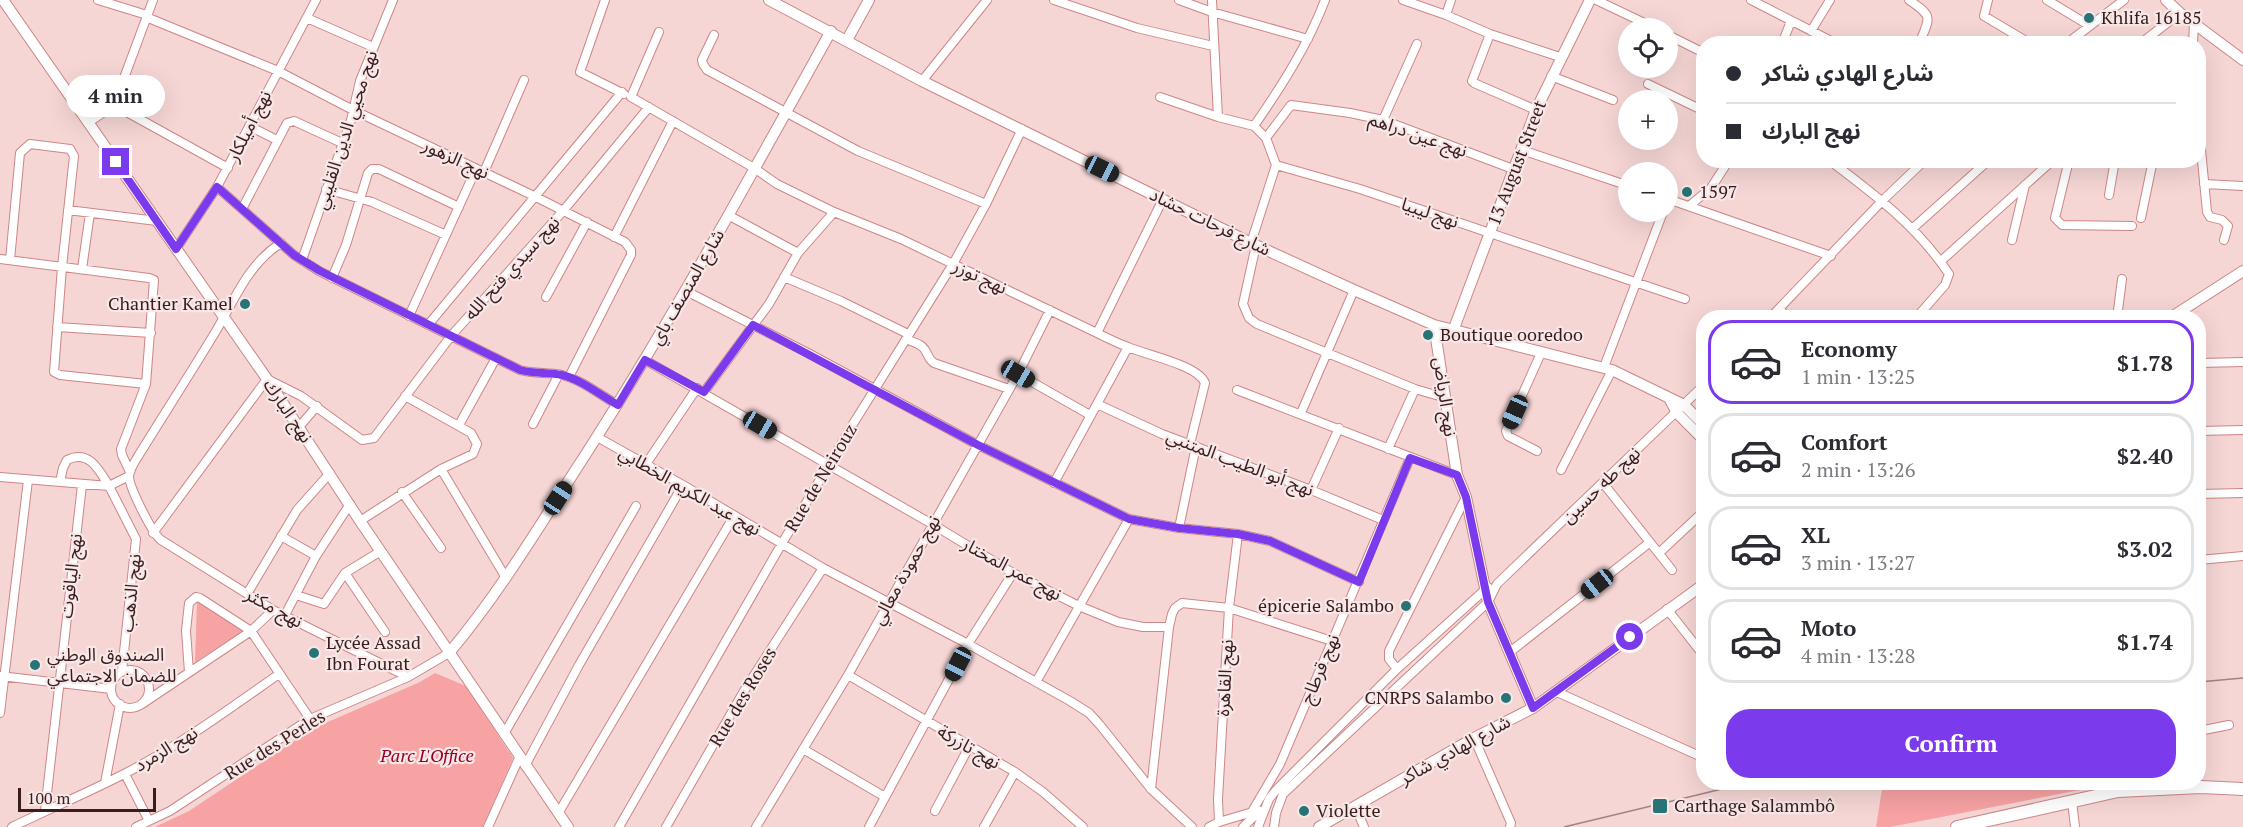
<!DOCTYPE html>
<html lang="en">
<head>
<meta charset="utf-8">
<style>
  :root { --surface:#fff; --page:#f2f2f3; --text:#2b2b33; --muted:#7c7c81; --line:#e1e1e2; --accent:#7c3aed }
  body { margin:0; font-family:"PT Serif","Noto Sans Arabic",serif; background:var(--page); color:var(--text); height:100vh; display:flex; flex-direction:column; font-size:22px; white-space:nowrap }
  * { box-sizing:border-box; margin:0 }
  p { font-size:20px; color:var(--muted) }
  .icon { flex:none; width:33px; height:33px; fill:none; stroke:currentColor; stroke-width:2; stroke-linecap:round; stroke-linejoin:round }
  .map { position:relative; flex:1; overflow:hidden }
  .drawer { position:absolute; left:1696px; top:310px; width:510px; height:480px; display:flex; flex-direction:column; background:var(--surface); border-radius:24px; box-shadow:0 6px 24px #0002 }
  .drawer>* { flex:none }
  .guide { position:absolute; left:1696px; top:36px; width:510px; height:132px; border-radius:24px; box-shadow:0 6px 24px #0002; display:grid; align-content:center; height:132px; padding:0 30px; background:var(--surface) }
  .fabs { position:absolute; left:1618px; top:18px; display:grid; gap:12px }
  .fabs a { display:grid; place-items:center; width:60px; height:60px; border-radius:50%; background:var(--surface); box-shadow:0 6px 24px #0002; font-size:30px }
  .scale { position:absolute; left:18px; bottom:15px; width:138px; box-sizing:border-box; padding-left:6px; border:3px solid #391d1e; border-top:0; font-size:16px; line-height:21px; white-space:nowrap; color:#391d1e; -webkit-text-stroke:4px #f7e7e7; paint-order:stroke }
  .end { position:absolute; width:27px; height:27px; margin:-14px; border:8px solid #7c3aed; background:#fff; box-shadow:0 0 0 3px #fff }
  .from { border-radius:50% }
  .bubble { position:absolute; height:42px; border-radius:21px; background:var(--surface); box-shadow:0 6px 24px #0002; font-size:20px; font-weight:600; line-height:42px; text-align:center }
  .car { position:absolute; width:18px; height:36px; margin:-18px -9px; border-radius:8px; box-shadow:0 0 4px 2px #0007; background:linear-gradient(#222 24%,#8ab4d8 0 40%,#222 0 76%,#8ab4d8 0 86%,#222 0) }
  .guide b { display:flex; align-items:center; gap:21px; height:57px; font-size:22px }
  .guide b+b { border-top:2px solid var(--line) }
  .guide i { width:15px; height:15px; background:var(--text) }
  ul { padding:10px 0 0; list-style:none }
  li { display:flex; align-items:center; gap:18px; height:84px; margin:0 12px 9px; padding:0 18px; border:3px solid var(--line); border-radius:24px }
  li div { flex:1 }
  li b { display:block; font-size:22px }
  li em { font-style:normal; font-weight:600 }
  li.selected { border-color:var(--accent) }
  li>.icon { width:54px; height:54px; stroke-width:1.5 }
  .button { display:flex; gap:12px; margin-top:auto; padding:12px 30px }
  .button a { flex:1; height:69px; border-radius:24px; background:var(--accent); color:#fff; font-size:24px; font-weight:600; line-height:69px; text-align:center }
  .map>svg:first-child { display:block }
</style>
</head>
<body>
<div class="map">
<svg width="2243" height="827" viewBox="0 0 2243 827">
  <rect width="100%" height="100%" fill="#f5d6d5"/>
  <!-- green -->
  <path fill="#f7a2a3" d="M197 600 244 630 195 662Z
    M435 673 466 686 513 758 483 827H155L189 811 314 728 420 682Z
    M1883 783H2116L1890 827H1876Z"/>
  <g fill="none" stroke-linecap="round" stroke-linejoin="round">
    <defs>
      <path id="minor" d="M98 0 147 15
        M605 0 580 72 624 94
        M1054 0 1137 28 1213 46
        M1179 0 1212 12 1308 39
        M1212 0 1218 117
        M1403 0 1446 15 1490 34 1560 57
        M1596 0 1655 28
        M1751 0 1837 44
        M1909 0C1934 17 1930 17 1919 44
        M1988 0 1984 16 2031 44
        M2047 0 2090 26
        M1446 15 1451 0
        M146 17 278 71 353 110 534 196 625 242 631 250V255L569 377
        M307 18 373 47
        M1811 31 1830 0
        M659 32 631 97 754 168 777 184 834 212 901 239 1097 333C1107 338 1117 343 1128 347 1146 355 1198 365 1205 383L1190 444
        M1490 34 1472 81 1474 83 1536 110
        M714 35 702 60 703 64 707 70 858 151 986 204
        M1668 35 1704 53
        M1782 44 1791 21
        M2066 44 2124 0
        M2140 44 2180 13
        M2193 44 2194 23
        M1551 76 1613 100
        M922 81 987 0
        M1648 84 1704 111
        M1160 97 1218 117 1254 126
        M114 105 228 168
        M1383 120 1417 44
        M88 123 114 105 153 0
        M249 126 277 140
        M1254 126C1281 87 1308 45 1325 0
        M2199 129 2207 212 2210 217 2222 220 2228 226 2224 240
        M1266 138 1291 105 1350 113 1383 120 1513 169
        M1522 150 1629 186
        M1829 160C1874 194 1917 226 1949 274L1945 285 1916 318
        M2069 160 2055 218 2062 225 2132 226
        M1276 165 1360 189 1685 299
        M484 172 524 80
        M2204 184 2243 186
        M217 187 294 255 319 271 520 370C534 374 548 372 562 375 582 380 600 395 618 405
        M326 189 372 202 446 235
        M2109 195 2115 160
        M1668 199 1831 256
        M1689 206 1711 188 1729 160
        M242 209 287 123 294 121 342 143
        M68 210 157 221
        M728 215 798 253
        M2141 218 2153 160
        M1912 229 1989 160
        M614 237 673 121
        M2012 240 2025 185
        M281 243C248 264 235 299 216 331 190 374 163 416 137 458 134 463 130 469 129 476 129 487 152 533 161 540L273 610 408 677
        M1251 243 1276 165 1266 138 1254 126
        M1256 245 1243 304 1249 318 1257 324 1415 389 1446 398
        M176 249 217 187 316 0
        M0 259 149 278 154 280 146 384 121 449 122 455 130 472
        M10 260 20 153 30 144 70 149 74 156 62 267 54 372 60 375 146 384
        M302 260 351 120 360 81 393 0
        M1941 261 2053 160
        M82 269 90 213
        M784 277 841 301 908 334
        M332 278 346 245 368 173 372 169H379L459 207
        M686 291 808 353 978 445 1129 519 1179 528 1238 534 1270 541 1359 582
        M546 297 587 222
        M1779 309 1789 318
        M409 316 476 169
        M1770 318 1883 200 1925 160
        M2117 318 2122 279
        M428 325 622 92
        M57 327 151 333
        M1097 333 1163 199
        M906 339C912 342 922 344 925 350 929 356 928 359 934 363L1009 389
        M645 360 932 524 1013 573 1079 606 1118 622 1143 627H1169
        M2199 363 2243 362
        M1604 367 1663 212
        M1018 374 1090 415
        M1237 390 1457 475
        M704 392 769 304 798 253 834 212
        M1097 404 1162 434 1311 490 1383 520
        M1301 413 1354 290
        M533 424 559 374
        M459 425 496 358
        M299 427 317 406
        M2199 431 2243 430
        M597 437 683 485 823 568 968 644 1070 701 1089 713 1100 725 1151 789 1192 827
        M1388 449 1415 389
        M1537 451 1508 436 1506 431 1541 353
        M646 464 697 388
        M441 469 506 578
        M1561 470 1612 370
        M0 477 109 486 136 539 122 671
        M60 482 63 468 67 460C89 449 99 470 109 486L129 476
        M1054 483 1128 347
        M1603 483 1672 570
        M1311 490 1339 428
        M402 492 441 548
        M2199 494 2243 493
        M360 521 441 469 473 454 477 444 471 433 405 396
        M1179 528 1196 446
        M153 533 267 379 301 396 362 440 374 438 451 336 563 211 649 107
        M281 536 316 556
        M1659 553 1704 511
        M2199 560 2243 556
        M345 573 385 632
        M247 594 297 510 330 473
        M296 595 324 604 345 573 381 551
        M1667 609 1704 656
        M285 615 316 556 350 504
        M1510 652 1649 543
        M1397 669 1389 659V651L1466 497
        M111 689a19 19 0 1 1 38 0a19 19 0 1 1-38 0Z
        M189 672 186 631 189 603 196 597 200 598 251 631 310 719
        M848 675 1015 772 1043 792 1083 827
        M0 676 111 689
        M1036 682 1129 519
        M1557 692 1704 758
        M142 704 251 631 273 610
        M0 713 28 480
        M2199 731 2229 725
        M504 734 636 506
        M1474 738 1511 823 1510 827
        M803 749 885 797
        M525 766 579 665 683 485
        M125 774 149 821
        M105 783 120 704
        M1151 789 1169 627 1172 614 1175 608 1182 603 1229 608 1332 641
        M2072 801 2075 827
        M1355 806 1364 827
        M1253 810 1280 764 1410 458
        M45 811 82 485
        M935 811 969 747
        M559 812 734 516
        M1219 822 1218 799 1229 608 1238 534
        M12 827C49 809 87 793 124 774 179 746 229 709 279 674
        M136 827 170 811 310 719 408 677 449 653
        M488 827 519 758
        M619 827 781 545 853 424 953 264 986 204 1022 129
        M666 827 744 691 823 568
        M756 827 848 675 1018 374 1050 310
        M869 827 968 644 1013 573
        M984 827 1015 772
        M1209 827 1219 822 1256 811
        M1243 827 1260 811
        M1258 827 1269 799 1277 789 1397 669 1488 587
        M1274 827 1276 813 1283 794 1488 602 1497 584 1704 385"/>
      <path id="tertiary" d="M3 0 267 379 360 521 568 827
        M769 0 922 81 1251 243 1354 290 1434 325 1612 370 1684 405 1704 425
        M2166 0 2180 13 2243 60
        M847 40 869 0
        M2170 318 2243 271
        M1434 325 1457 475 1466 497 1488 602 1533 708
        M1453 331 1536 110 1590 0
        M1669 398 1677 413 1704 440
        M449 653C496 597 534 535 573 474 666 331 748 181 831 31
        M1319 827 1474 738 1533 708 1704 584"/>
      <path id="secondary" d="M1957 827 2118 791 2201 787 2243 789"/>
    </defs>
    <!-- minor casing -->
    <use href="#minor" stroke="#cd8686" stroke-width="10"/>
    <!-- tertiary casing -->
    <use href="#tertiary" stroke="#cd8686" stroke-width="12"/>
    <!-- secondary casing -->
    <use href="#secondary" stroke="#cd8686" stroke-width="14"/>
    <!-- minor -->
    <use href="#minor" stroke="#fff" stroke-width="8"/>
    <!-- tertiary -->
    <use href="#tertiary" stroke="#fff" stroke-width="10"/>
    <!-- secondary -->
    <use href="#secondary" stroke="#fff" stroke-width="12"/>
    <!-- tram -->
    <path stroke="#a08382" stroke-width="1.5" d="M2199 682 2243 678
      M1739 789 1765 783
      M1564 827 1747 783"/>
  </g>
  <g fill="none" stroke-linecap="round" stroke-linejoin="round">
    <!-- route -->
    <path stroke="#7c3aed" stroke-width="8" d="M116 162 176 249 217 187 294 255 320 271 520 370C534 374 548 372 562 375 582 380 600 395 618 405L645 360 704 392 753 325 978 445 1129 519 1179 528 1238 534 1270 541 1359 582 1410 458 1457 475 1466 497 1488 602 1533 708 1630 637"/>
  </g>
  <!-- markers -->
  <g fill="#287376" stroke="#f7e7e7" stroke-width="2">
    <circle cx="2089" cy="18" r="6"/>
    <circle cx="1687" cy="192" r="6"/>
    <circle cx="245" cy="304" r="6"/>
    <circle cx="1428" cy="335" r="6"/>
    <circle cx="1406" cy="606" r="6"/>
    <circle cx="314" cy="653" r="6"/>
    <circle cx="35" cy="665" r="6"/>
    <circle cx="1506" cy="698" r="6"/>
    <rect x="1652" y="798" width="16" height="16" rx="3"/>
    <circle cx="1304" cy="811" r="6"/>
  </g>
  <g text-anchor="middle" stroke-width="4.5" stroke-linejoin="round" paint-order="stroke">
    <!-- poi labels -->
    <g font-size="18" fill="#391d1e" stroke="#f7e7e7" text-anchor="start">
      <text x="2101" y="24">Khlifa 16185</text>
      <text x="1699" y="198">1597</text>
      <text x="233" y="310" text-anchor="end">Chantier Kamel</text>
      <text x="1440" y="341">Boutique ooredoo</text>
      <text x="1394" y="612" text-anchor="end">épicerie Salambo</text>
      <text x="326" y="649">Lycée Assad<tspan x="326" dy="21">Ibn Fourat</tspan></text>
      <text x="47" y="661">الصندوق الوطني<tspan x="47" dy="21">للضمان الاجتماعي</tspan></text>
      <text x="1494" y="704" text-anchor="end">CNRPS Salambo</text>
      <text x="1674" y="812">Carthage Salammbô</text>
      <text x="1316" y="817">Violette</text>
    </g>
    <!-- street labels -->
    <g font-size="18" fill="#391d1e" stroke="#f7e7e7">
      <text transform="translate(249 126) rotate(-63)" y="6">نهج أميلكار</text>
      <text transform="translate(346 130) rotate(-72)" y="6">نهج محيي الدين القليبي</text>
      <text transform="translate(1418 135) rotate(19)" y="6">نهج عين دراهم</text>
      <text transform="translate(456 159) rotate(25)" y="6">نهج الزهور</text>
      <text transform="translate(1517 163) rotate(-69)" y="6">13 August Street</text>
      <text transform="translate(1430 213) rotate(19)" y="6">نهج ليبيا</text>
      <text transform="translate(1210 222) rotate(26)" y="6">شارع فرحات حشاد</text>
      <text transform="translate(512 268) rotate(-48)" y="6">نهج سيدي فتح الله</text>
      <text transform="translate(980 277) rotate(25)" y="6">نهج توزر</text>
      <text transform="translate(687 287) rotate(-60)" y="6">شارع المنصف باي</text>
      <text transform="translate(1445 397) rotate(82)" y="6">نهج الرياض</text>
      <text transform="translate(288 411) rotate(56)" y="6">نهج البارك</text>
      <text transform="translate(1240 463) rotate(21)" y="6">نهج أبو الطيب المتنبي</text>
      <text transform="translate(821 478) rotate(-59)" y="6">Rue de Neirouz</text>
      <text transform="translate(1601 485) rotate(-44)" y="6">نهج طه حسين</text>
      <text transform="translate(690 491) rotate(30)" y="6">نهج عبد الكريم الخطابي</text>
      <text transform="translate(1012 569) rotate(29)" y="6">نهج عمر المختار</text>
      <text transform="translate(906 570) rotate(-61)" y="6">نهج حمودة معالي</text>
      <text transform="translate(71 576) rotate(-83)" y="6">نهج الياقوت</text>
      <text transform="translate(131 593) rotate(-84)" y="6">نهج الذهب</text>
      <text transform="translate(274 608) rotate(29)" y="6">نهج مكثر</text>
      <text transform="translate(1320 669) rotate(-67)" y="6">نهج قرطاج</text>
      <text transform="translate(1225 678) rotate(-87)" y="6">نهج القاهرة</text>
      <text transform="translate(743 697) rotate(-59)" y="6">Rue des Roses</text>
      <text transform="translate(275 745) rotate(-32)" y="6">Rue des Perles</text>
      <text transform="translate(969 747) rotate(30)" y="6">نهج تازركة</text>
      <text transform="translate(166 749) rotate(-31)" y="6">نهج الزمرد</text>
      <text transform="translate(1455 750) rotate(-29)" y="6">شارع الهادي شاكر</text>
    </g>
    <!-- park labels -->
    <g font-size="18" font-style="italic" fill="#980026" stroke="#f7e7e7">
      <text x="427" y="762">Parc L'Office</text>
    </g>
  </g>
</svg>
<div class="fabs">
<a><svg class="icon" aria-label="locate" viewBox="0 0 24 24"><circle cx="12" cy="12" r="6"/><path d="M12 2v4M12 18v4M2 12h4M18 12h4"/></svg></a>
<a>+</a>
<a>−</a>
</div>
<div class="scale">100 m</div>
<i class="end from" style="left:1630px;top:637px"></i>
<i class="end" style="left:116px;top:162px"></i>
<div class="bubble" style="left:66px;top:75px;width:99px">4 min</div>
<i class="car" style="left:1102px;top:169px;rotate:116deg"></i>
<i class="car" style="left:1018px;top:374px;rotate:120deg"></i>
<i class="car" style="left:1515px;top:412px;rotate:204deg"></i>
<i class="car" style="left:760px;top:425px;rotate:120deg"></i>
<i class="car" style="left:558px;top:498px;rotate:33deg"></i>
<i class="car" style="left:1597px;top:584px;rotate:232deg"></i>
<i class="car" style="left:958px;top:664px;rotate:207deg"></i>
<div class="guide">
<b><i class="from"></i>شارع الهادي شاكر</b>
<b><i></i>نهج البارك</b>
</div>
<section class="drawer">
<ul>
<li class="selected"><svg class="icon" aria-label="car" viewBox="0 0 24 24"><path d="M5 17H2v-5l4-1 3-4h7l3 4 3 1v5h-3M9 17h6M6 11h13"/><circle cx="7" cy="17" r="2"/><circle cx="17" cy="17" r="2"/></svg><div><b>Economy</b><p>1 min · 13:25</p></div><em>$1.78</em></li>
<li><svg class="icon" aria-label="car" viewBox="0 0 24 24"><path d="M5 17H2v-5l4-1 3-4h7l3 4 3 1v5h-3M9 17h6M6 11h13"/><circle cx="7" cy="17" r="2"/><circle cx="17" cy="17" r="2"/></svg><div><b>Comfort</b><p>2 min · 13:26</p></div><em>$2.40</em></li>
<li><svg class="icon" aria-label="car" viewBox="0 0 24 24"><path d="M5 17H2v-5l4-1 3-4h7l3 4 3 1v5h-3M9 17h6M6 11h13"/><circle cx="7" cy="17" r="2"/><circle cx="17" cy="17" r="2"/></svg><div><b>XL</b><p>3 min · 13:27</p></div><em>$3.02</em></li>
<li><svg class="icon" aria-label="car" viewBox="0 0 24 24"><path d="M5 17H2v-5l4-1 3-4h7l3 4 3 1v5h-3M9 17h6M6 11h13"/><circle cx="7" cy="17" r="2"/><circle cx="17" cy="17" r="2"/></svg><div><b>Moto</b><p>4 min · 13:28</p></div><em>$1.74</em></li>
</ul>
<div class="button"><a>Confirm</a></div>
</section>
</div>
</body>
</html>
